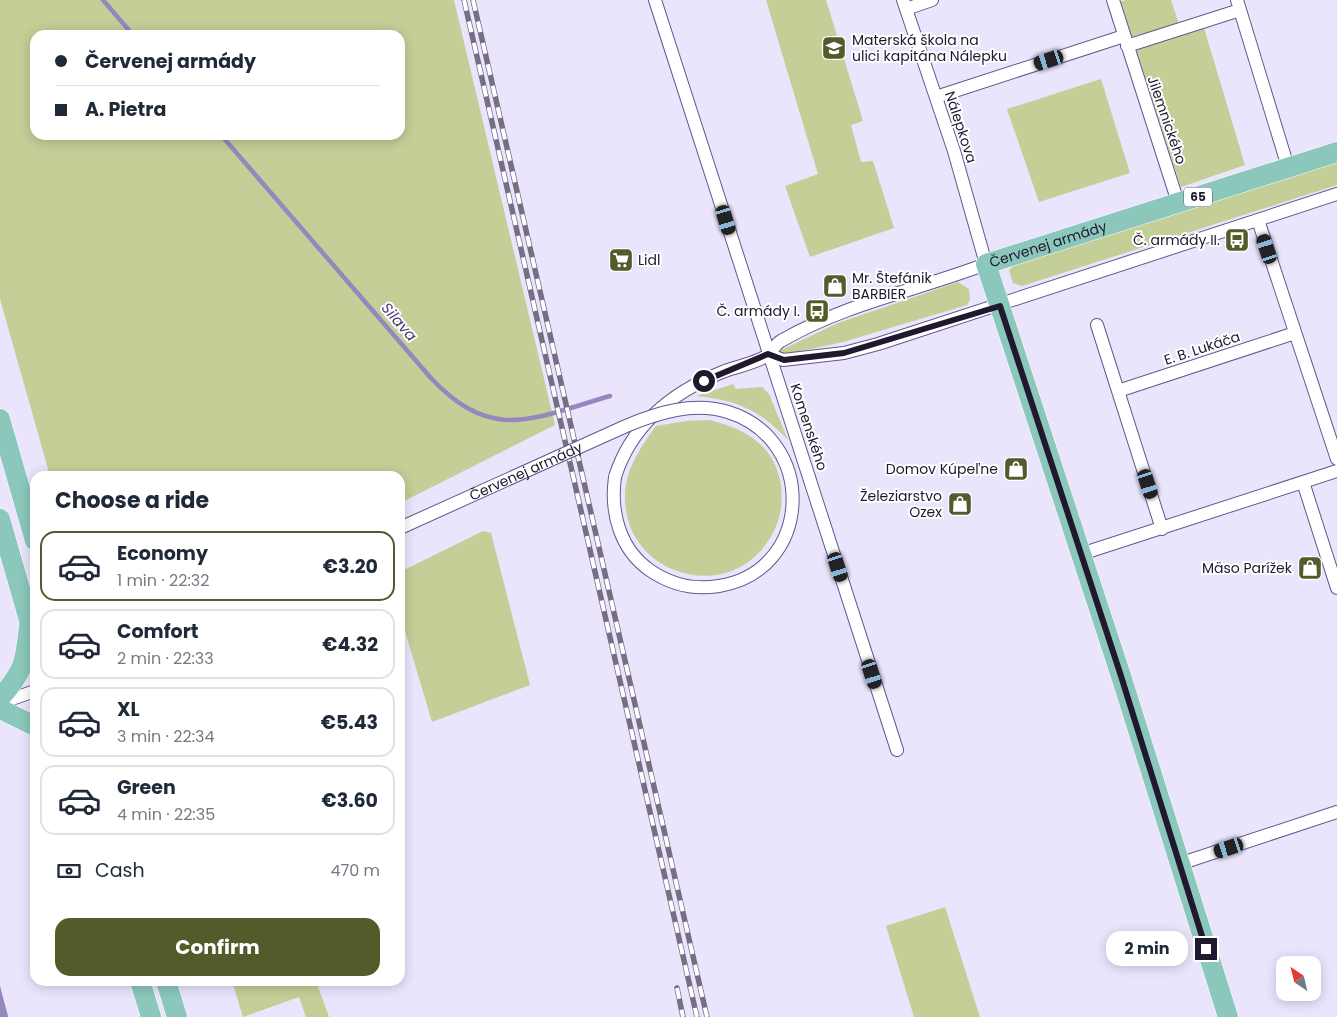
<!DOCTYPE html>
<html lang="en">
<head>
<meta charset="utf-8">
<style>
  :root { --surface:#fff; --page:#f6f6f7; --text:#1f2937; --muted:#747a83; --line:#e0e1e3; --accent:#535b2a }
  body { margin:0; font-family:Poppins,sans-serif; background:var(--page); color:var(--text); height:100vh; display:flex; flex-direction:column; font-size:19px; white-space:nowrap }
  * { box-sizing:border-box; margin:0 }
  p { font-size:16px; color:var(--muted) }
  .icon { flex:none; width:28px; height:28px; fill:none; stroke:currentColor; stroke-width:2; stroke-linecap:round; stroke-linejoin:round }
  .map { position:relative; flex:1; overflow:hidden }
  .details { position:absolute; left:30px; top:471px; width:375px; height:515px; display:flex; flex-direction:column; background:var(--surface); border-radius:15px; box-shadow:0 2px 12px #0003 }
  .details>* { flex:none }
  .hud { position:absolute; left:30px; top:30px; width:375px; height:110px; border-radius:15px; box-shadow:0 2px 12px #0003; display:grid; align-content:center; height:110px; padding:0 25px; background:var(--surface) }
  .needle { width:32px; rotate:325deg }
  .fabs { position:absolute; left:1276px; top:956px; display:grid; gap:10px }
  .fabs a { display:grid; place-items:center; width:45px; height:45px; border-radius:10px; background:var(--surface); box-shadow:0 2px 12px #0003; font-size:25px }
  .end { position:absolute; width:22px; height:22px; margin:-11px; border:6px solid #1f182e; background:#fff; box-shadow:0 0 0 2px #fff }
  .from { border-radius:50% }
  .bubble { position:absolute; height:35px; border-radius:15px; background:var(--surface); box-shadow:0 2px 12px #0003; font-size:16px; font-weight:700; line-height:35px; text-align:center }
  .car { position:absolute; width:15px; height:30px; margin:-15px -8px; border-radius:6px; box-shadow:0 0 4px 1px #0007; background:linear-gradient(#222 24%,#8ab4d8 0 40%,#222 0 76%,#8ab4d8 0 86%,#222 0) }
  .hud b { display:flex; align-items:center; gap:18px; height:48px; font-size:19px }
  .hud b+b { border-top:1px solid var(--line) }
  .hud i { width:12px; height:12px; background:var(--text) }
  ul { padding:0; list-style:none }
  li { display:flex; align-items:center; gap:15px; height:70px; margin:0 10px 8px; padding:0 15px; border:2px solid var(--line); border-radius:15px }
  li div { flex:1 }
  li b { display:block; font-size:19px }
  li em { font-style:normal; font-weight:700 }
  li.current { border-color:var(--accent) }
  li>.icon { width:45px; height:45px; stroke-width:1.5 }
  h2 { padding:0 25px; font-size:22px; line-height:60px }
  .pay { display:flex; align-items:center; gap:12px; height:55px; padding:0 25px; font-size:19px }
  .pay p { margin-inline-start:auto }
  .primary-button { display:flex; gap:10px; margin-top:auto; padding:10px 25px }
  .primary-button a { flex:1; height:58px; border-radius:15px; background:var(--accent); color:#fff; font-size:20px; font-weight:700; line-height:58px; text-align:center }
  .map>svg:first-child { display:block }
</style>
</head>
<body>
<div class="map">
<svg width="1337" height="1017" viewBox="0 0 1337 1017">
  <rect width="100%" height="100%" fill="#eae4fd"/>
  <!-- green -->
  <path fill="#c4ce97" fill-rule="evenodd" d="M0 0H454L555 425 400 503V476H50L0 299ZM35 35H400V135H35Z
    M766 0H826L863 121 851 125 861 162 873 161 894 228 810 257 785 186 818 174Z
    M1126 0H1171L1179 24 1131 37 1119 2Z
    M1204 28 1245 165 1181 187 1136 50Z
    M1101 79 1130 173 1039 202 1007 109Z
    M1337 160V185L1022 286 1013 283 1009 270 1017 262Z
    M958 282 969 289 970 299 967 305 843 342 783 355 779 351 838 323Z
    M733 384 736 389 762 387 769 394 788 440C760 410 737 400 696 396Z
    M709 420C743 428 772 443 780 480 784 500 781 521 770 538 728 607 622 575 625 494 626 468 642 445 656 426L686 421Z
    M483 531 491 533 530 685 432 722 400 614V572Z
    M945 907 980 1017H914L886 926Z
    M232 981H316L329 1017H306L299 997 243 1017Z"/>
  <!-- water -->
  <path fill="#9687be" d="M0 986 8 1016V1017H0Z"/>
  <g fill="none" stroke-linecap="round" stroke-linejoin="round">
    <!-- stream -->
    <path stroke="#9687be" stroke-width="4.5" d="M103 0 133 35
      M221 135 430 377C492 444 534 418 610 396"/>
    <defs>
      <path id="minor" d="M655 0 897 750
        M1113 0 1175 193 1181 202
        M1237 0 1288 167
        M906 9 932 0
        M1127 46 1240 10
        M936 97 1124 36
        M1258 220 1337 459
        M1097 325 1162 529
        M768 354 783 360 844 353 878 344 1337 194
        M1118 391 1295 333
        M615 477C632 423 674 391 725 371 739 366 756 363 768 355 773 351 775 344 781 341 844 304 918 290 986 264L954 151 903 0
        M1303 482 1337 588
        M1081 554 1337 471
        M0 703 35 691
        M1179 864 1337 812"/>
      <g id="primary">
        <path d="M0 419 35 541"/>
        <path d="M0 519 35 641"/>
        <path d="M0 698C25 670 25 662 29 626"/>
        <path d="M0 709 35 726"/>
        <path d="M140 981 151 1017"/>
        <path d="M166 981 177 1017"/>
        <path id="s1" d="M1228 1017 1121 676 986 264 1337 152"/>
      </g>
    </defs>
    <!-- minor casing -->
    <use href="#minor" stroke="#66578b" stroke-width="14"/>
    <!-- primary casing -->
    <use href="#primary" stroke="#fff" stroke-width="21"/>
    <!-- minor -->
    <use href="#minor" stroke="#fff" stroke-width="12"/>
    <!-- primary -->
    <use href="#primary" stroke="#8bc7ba" stroke-width="20"/>
    <defs>
      <path id="rail" d="M464 0 697 1017
        M473 0 707 1017
        M677 988 683 1017"/>
    </defs>
    <!-- rail casing -->
    <use href="#rail" stroke="#756e85" stroke-width="5.5"/>
    <!-- rail -->
    <use href="#rail" stroke="#fff" stroke-width="4" stroke-dasharray="11" stroke-linecap="butt"/>
    <defs>
      <g id="minor-bridge">
        <path id="s2" d="M400 528 626 426C657 413 694 401 728 412 818 440 813 571 719 586 695 590 672 585 651 571 620 550 610 513 615 477"/>
      </g>
    </defs>
    <!-- minor-bridge casing -->
    <use href="#minor-bridge" stroke="#66578b" stroke-width="14" stroke-linecap="butt"/>
    <!-- minor-bridge -->
    <use href="#minor-bridge" stroke="#fff" stroke-width="12"/>
  </g>
  <g fill="none" stroke-linecap="round" stroke-linejoin="round">
    <!-- route -->
    <path stroke="#1f182e" stroke-width="6" d="M704 381 768 354 784 360 844 353 1000 306 1121 676 1206 949"/>
  </g>
  <!-- icons -->
  <defs>
    <symbol id="school-square" viewBox="-11 -11 22 22"><rect x="-9" y="-9" width="18" height="18" rx="4" fill="#535b2a" stroke="#fff"/><path d="M0-5L7-2L0 1L-7-2ZM-4 1L0 2.5L4 1V4Q0 6-4 4Z" fill="#fff"/></symbol>
    <symbol id="bus-square" viewBox="-11 -11 22 22"><rect x="-9" y="-9" width="18" height="18" rx="4" fill="#535b2a" stroke="#fff"/><path d="M-5-6H5V4H4V6H2V4H-2V6H-4V4H-5ZM-3.5-4V0h7V-4ZM-3.5 1.2v1.5H-2V1.2ZM2 1.2v1.5H3.5V1.2Z" fill="#fff"/></symbol>
    <symbol id="supermarket-square" viewBox="-11 -11 22 22"><rect x="-9" y="-9" width="18" height="18" rx="4" fill="#535b2a" stroke="#fff"/><path d="M-6-5.5h2.5l.6 2H6L4.5 2H-2.5L-4.4-4H-6ZM-1.5 3.2a1.3 1.3 0 1 0 .1 0ZM3 3.2a1.3 1.3 0 1 0 .1 0Z" fill="#fff"/></symbol>
    <symbol id="shop-square" viewBox="-11 -11 22 22"><rect x="-9" y="-9" width="18" height="18" rx="4" fill="#535b2a" stroke="#fff"/><path d="M-5-2.5h2.3a2.7 3.5 0 0 1 5.4 0H5L5.5 6h-11ZM-1.5-2.5h3a1.5 2.3 0 0 0-3 0Z" fill="#fff"/></symbol>
  </defs>
  <g fill-rule="evenodd">
    <use href="#school-square" x="820" y="34" width="28" height="28"/>
    <use href="#bus-square" x="1223" y="226" width="28" height="28"/>
    <use href="#supermarket-square" x="607" y="246" width="28" height="28"/>
    <use href="#shop-square" x="821" y="272" width="28" height="28"/>
    <use href="#bus-square" x="803" y="297" width="28" height="28"/>
    <use href="#shop-square" x="1002" y="455" width="28" height="28"/>
    <use href="#shop-square" x="946" y="490" width="28" height="28"/>
    <use href="#shop-square" x="1296" y="554" width="28" height="28"/>
  </g>
  <g text-anchor="middle" stroke-width="4" stroke-linejoin="round" paint-order="stroke">
    <!-- shield labels -->
    <rect fill="#fff" stroke="#625d6d" stroke-width="1" x="1184" y="187.5" width="28" height="19" rx="4"/>
    <g font-size="12" font-weight="bold" fill="#1f182e">
      <text x="1198" y="201">65</text>
    </g>
    <!-- poi labels -->
    <g font-size="14" fill="#1f182e" stroke="#fff" text-anchor="end">
      <text x="852" y="45" text-anchor="start">Materská škola na<tspan x="852" dy="16">ulici kapitána Nálepku</tspan></text>
      <text x="1220" y="245">Č. armády II.</text>
      <text x="638" y="265" text-anchor="start">Lidl</text>
      <text x="852" y="283" text-anchor="start">Mr. Štefánik<tspan x="852" dy="16">BARBIER</tspan></text>
      <text x="800" y="316">Č. armády I.</text>
      <text x="998" y="474">Domov Kúpeľne</text>
      <text x="942" y="501">Železiarstvo<tspan x="942" dy="16">Ozex</tspan></text>
      <text x="1292" y="573">Mäso Parížek</text>
    </g>
    <!-- street labels -->
    <g font-size="14" fill="#1f182e" stroke="#fff">
      <text transform="translate(1167 120) rotate(71)" y="5">Jilemnického</text>
      <text transform="translate(961 127) rotate(72)" y="5">Nálepkova</text>
      <text dy="5" stroke="none"><textPath href="#s1" startOffset="856">Červenej armády</textPath></text>
      <text transform="translate(1202 348) rotate(-18)" y="5">E. B. Lukáča</text>
      <text transform="translate(809 427) rotate(72)" y="5">Komenského</text>
      <text dy="5" stroke="none"><textPath href="#s2" startOffset="138">Červenej armády</textPath></text>
    </g>
    <!-- water labels -->
    <g font-size="15" font-style="italic" fill="#50397d" stroke="#fff">
      <text transform="translate(399 322) rotate(49)" y="5">Silava</text>
    </g>
  </g>
</svg>
<div class="fabs">
<a><svg class="needle" viewBox="-14 -14 28 28"><path d="M0-13l5 13h-10z" fill="#e53935"/><path d="M0 13l5-13h-10z" fill="#747a83"/></svg></a>
</div>
<i class="end from" style="left:704px;top:381px"></i>
<i class="end" style="left:1206px;top:949px"></i>
<div class="bubble" style="left:1106px;top:931px;width:82px">2 min</div>
<i class="car" style="left:1049px;top:60px;rotate:252deg"></i>
<i class="car" style="left:726px;top:220px;rotate:163deg"></i>
<i class="car" style="left:1267px;top:249px;rotate:342deg"></i>
<i class="car" style="left:1148px;top:484px;rotate:162deg"></i>
<i class="car" style="left:838px;top:567px;rotate:162deg"></i>
<i class="car" style="left:872px;top:674px;rotate:162deg"></i>
<i class="car" style="left:1229px;top:848px;rotate:252deg"></i>
<div class="hud">
<b><i class="from"></i>Červenej armády</b>
<b><i></i>A. Pietra</b>
</div>
<section class="details">
<h2>Choose a ride</h2>
<ul>
<li class="current"><svg class="icon" aria-label="car" viewBox="0 0 24 24"><path d="M5 17H2v-5l4-1 3-4h7l3 4 3 1v5h-3M9 17h6M6 11h13"/><circle cx="7" cy="17" r="2"/><circle cx="17" cy="17" r="2"/></svg><div><b>Economy</b><p>1 min · 22:32</p></div><em>€3.20</em></li>
<li><svg class="icon" aria-label="car" viewBox="0 0 24 24"><path d="M5 17H2v-5l4-1 3-4h7l3 4 3 1v5h-3M9 17h6M6 11h13"/><circle cx="7" cy="17" r="2"/><circle cx="17" cy="17" r="2"/></svg><div><b>Comfort</b><p>2 min · 22:33</p></div><em>€4.32</em></li>
<li><svg class="icon" aria-label="car" viewBox="0 0 24 24"><path d="M5 17H2v-5l4-1 3-4h7l3 4 3 1v5h-3M9 17h6M6 11h13"/><circle cx="7" cy="17" r="2"/><circle cx="17" cy="17" r="2"/></svg><div><b>XL</b><p>3 min · 22:34</p></div><em>€5.43</em></li>
<li><svg class="icon" aria-label="car" viewBox="0 0 24 24"><path d="M5 17H2v-5l4-1 3-4h7l3 4 3 1v5h-3M9 17h6M6 11h13"/><circle cx="7" cy="17" r="2"/><circle cx="17" cy="17" r="2"/></svg><div><b>Green</b><p>4 min · 22:35</p></div><em>€3.60</em></li>
</ul>
<div class="pay"><svg class="icon" aria-label="cash" viewBox="0 0 24 24"><path d="M3 7h18v10H3z"/><circle cx="12" cy="12" r="2"/></svg>Cash<p>470 m</p></div>
<div class="primary-button"><a>Confirm</a></div>
</section>
</div>
</body>
</html>
